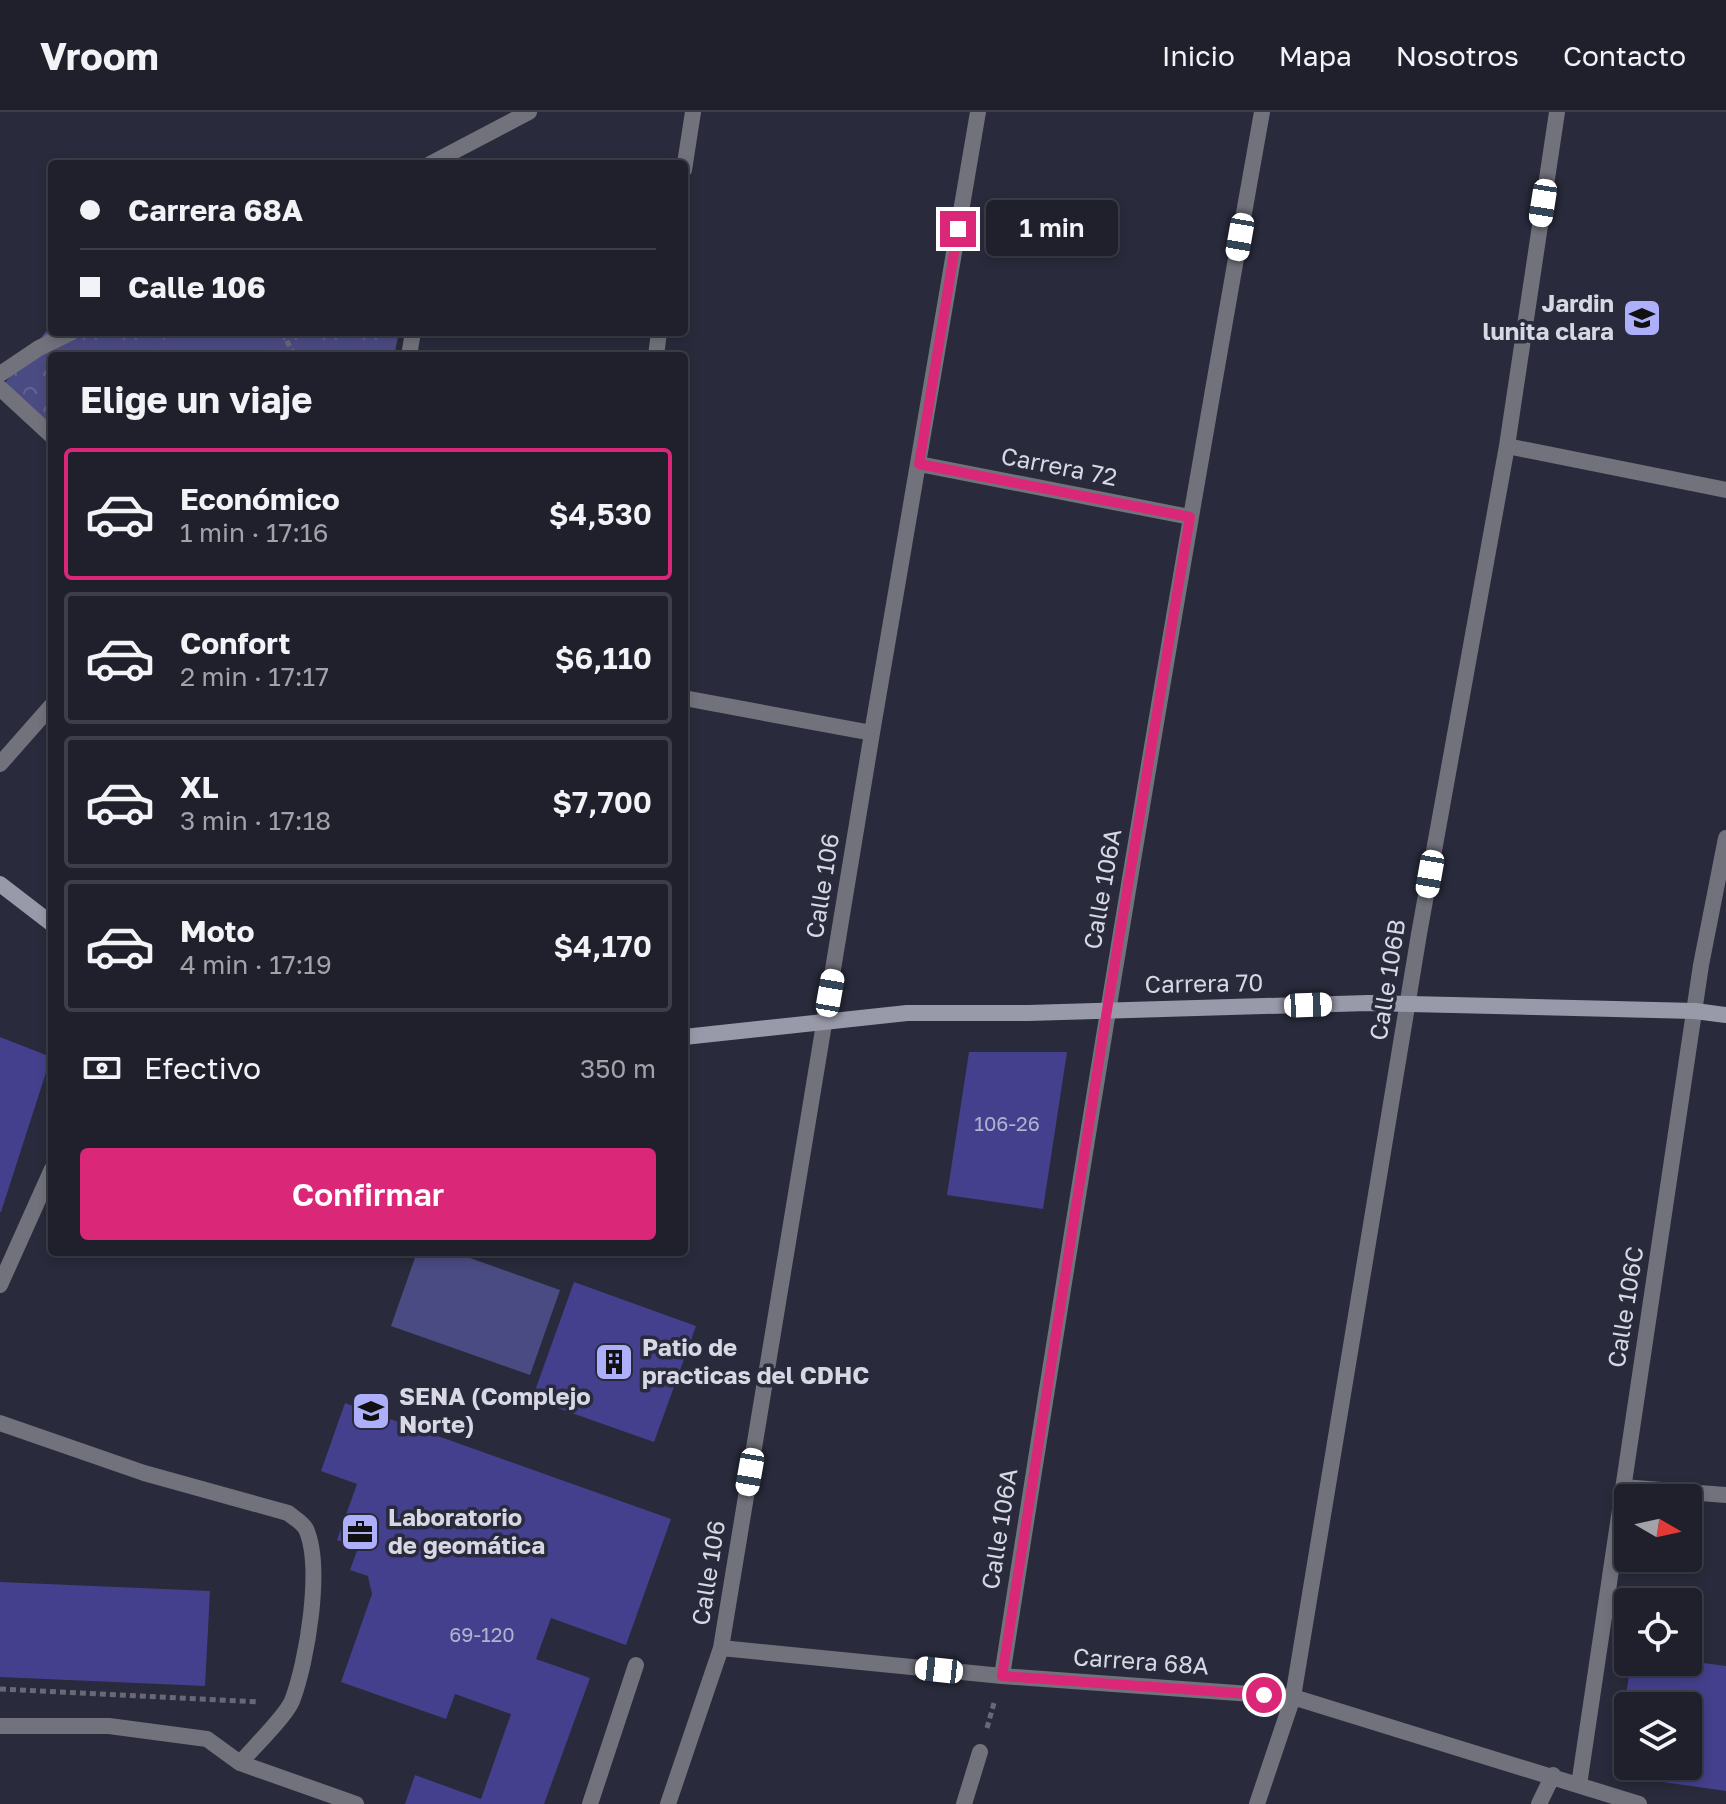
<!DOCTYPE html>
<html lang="es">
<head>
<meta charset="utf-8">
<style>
  :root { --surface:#1f202c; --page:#272834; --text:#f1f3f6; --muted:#a1a3a9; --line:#3c3e48; --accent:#db2777 }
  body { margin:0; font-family:"Golos Text",sans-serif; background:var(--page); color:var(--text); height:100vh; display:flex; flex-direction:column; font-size:30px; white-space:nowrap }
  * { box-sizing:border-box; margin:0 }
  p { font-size:26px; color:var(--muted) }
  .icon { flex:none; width:44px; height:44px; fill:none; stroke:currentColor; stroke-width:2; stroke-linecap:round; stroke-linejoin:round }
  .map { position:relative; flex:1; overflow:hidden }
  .details { position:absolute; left:48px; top:240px; width:640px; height:904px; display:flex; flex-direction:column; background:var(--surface); border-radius:8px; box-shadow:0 4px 12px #0003,0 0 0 2px var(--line) }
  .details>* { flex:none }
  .banner { position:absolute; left:48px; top:48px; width:640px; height:176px; border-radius:8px; box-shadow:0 4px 12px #0003,0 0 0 2px var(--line); display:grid; align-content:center; height:176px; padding:0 32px; background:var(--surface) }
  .needle { width:52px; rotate:99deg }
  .fabs { position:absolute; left:1614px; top:1372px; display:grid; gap:16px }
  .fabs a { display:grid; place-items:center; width:88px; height:88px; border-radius:8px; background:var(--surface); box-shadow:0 4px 12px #0003,0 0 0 2px var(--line); font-size:40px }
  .end { position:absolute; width:36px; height:36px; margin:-18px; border:10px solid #db2777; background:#fff; box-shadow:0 0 0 4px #fff }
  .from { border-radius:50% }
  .bubble { position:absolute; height:56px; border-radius:8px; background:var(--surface); box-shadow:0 4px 12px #0003,0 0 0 2px var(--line); font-size:26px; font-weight:600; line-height:56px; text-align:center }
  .car { position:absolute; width:24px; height:48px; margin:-24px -12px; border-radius:10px; box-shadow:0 0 6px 2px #0007; background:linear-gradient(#fff 24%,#345 0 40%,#fff 0 76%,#345 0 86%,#fff 0) }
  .banner b { display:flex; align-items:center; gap:28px; height:76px; font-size:30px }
  .banner b+b { border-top:2px solid var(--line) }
  .banner i { width:20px; height:20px; background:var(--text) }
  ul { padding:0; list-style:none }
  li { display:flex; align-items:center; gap:24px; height:132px; margin:0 16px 12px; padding:0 16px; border:4px solid var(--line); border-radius:8px }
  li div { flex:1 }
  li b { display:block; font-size:30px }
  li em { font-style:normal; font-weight:600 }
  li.active { border-color:var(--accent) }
  li>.icon { width:72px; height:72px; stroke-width:1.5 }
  h2 { padding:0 32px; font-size:36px; line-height:96px }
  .pay { display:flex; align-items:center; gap:20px; height:88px; padding:0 32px; font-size:30px }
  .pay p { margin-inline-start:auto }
  .cta { display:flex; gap:16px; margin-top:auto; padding:16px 32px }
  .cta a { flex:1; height:92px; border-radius:8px; background:var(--accent); color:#fff; font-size:32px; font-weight:600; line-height:92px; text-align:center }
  header { display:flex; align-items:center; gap:48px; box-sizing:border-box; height:112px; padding:0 40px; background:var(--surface); border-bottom:2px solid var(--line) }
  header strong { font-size:38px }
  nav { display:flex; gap:44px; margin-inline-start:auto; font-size:28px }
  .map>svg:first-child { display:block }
</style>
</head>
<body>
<header>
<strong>Vroom</strong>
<nav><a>Inicio</a><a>Mapa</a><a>Nosotros</a><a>Contacto</a></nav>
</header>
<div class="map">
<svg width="1726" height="1692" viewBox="0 0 1726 1692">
  <defs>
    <pattern id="park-crowns" width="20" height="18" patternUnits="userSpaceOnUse" patternTransform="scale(2)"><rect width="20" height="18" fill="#4b4b83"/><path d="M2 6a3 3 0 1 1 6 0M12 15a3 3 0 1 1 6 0" fill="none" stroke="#646494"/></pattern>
  </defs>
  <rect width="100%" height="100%" fill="#292a3b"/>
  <!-- park -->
  <path fill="url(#park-crowns)" d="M52 212V220H399L394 244H52V329L0 277Z"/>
  <!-- pitch -->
  <path fill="#4b4b83" d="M176 220H263L279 244H160L153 235Z
    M417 1140H453L560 1178 530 1263 391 1214Z"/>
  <!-- building -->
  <path fill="#44408d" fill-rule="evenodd" d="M0 925 51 945 1 1100H0Z
    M969 940H1067L1043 1097 947 1083Z
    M574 1170 696 1214 654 1330 532 1287Z
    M345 1291 671 1407 626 1533 551 1506 536 1547 590 1566 544 1692H405L415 1663 481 1687 511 1602 455 1582 446 1607 341 1570 372 1482 368 1464 350 1458 358 1436 337 1428 357 1372 321 1359Z
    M0 1470 210 1479 205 1574 0 1565Z
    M1688 1549 1726 1554V1679L1614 1663 1631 1550ZM1628 1594H1688V1654H1628Z"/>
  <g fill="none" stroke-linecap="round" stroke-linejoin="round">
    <!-- path -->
    <path stroke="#686978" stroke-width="5" stroke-dasharray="6 4" stroke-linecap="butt" d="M282 220 295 244
      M0 1577 259 1590
      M987 1616 994 1591"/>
    <!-- lane -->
    <path stroke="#71727b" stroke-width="16" d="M0 1173 52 1057
      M0 1311 144 1361 288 1401C294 1406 302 1410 306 1417 323 1455 307 1550 292 1589 285 1605 253 1636 240 1651L356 1692
      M0 1614H109L207 1627 240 1651
      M590 1692 636 1553"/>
    <!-- street -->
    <path stroke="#71727b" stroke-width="16" d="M430 52 529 0
      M684 58 693 0
      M409 244 413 220
      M656 244 659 220
      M0 262 39 236 72 220
      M0 276 52 324
      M1507 334 1726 378
      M919 352 1190 405
      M684 586 872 621
      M0 652 52 593
      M1623 1375 1726 1383
      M721 1536 1002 1564 1293 1585 1639 1692
      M1002 1564C1083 1042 1169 520 1262 0
      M1579 1673 1701 853 1726 726
      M668 1692 721 1536 872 621 978 0
      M964 1692 980 1640
      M1257 1692 1293 1585 1419 822 1507 334 1557 0
      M1539 1692 1553 1663"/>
    <!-- secondary -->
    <path stroke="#999aa9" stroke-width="16" d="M0 772 52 812
      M684 925 907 901H1028L1368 891 1695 899 1726 903"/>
  </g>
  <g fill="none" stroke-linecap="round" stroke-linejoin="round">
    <!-- route -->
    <path stroke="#db2777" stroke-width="10" d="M958 117 919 352 1190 405 1107 898 1002 1564 1264 1583"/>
  </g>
  <!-- icons -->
  <defs>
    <symbol id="school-square" viewBox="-11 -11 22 22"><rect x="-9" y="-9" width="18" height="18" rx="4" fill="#adaffb" stroke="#292a3b"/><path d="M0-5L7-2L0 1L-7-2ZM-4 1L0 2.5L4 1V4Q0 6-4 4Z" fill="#111"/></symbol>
    <symbol id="building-square" viewBox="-11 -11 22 22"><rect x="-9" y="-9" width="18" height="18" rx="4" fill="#adaffb" stroke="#292a3b"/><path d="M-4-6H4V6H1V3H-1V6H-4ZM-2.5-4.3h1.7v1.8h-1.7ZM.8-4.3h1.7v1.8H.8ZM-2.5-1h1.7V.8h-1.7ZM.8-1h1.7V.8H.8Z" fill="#111"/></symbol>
    <symbol id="university-square" viewBox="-11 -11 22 22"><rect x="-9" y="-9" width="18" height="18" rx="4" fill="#adaffb" stroke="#292a3b"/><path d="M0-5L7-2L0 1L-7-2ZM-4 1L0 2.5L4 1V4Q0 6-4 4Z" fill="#111"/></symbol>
    <symbol id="office-square" viewBox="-11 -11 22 22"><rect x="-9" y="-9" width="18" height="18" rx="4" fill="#adaffb" stroke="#292a3b"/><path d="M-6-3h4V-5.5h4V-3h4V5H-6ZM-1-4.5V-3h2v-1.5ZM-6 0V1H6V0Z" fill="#111"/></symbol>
  </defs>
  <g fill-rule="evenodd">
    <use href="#school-square" x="1620" y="184" width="44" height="44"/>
    <use href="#building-square" x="592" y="1228" width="44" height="44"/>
    <use href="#university-square" x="349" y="1277" width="44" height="44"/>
    <use href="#office-square" x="338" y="1398" width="44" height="44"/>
  </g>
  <g text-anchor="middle" stroke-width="7" stroke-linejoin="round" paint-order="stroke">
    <!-- number labels -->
    <g font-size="20" fill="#b2b2ce">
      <text x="1007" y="1019">106-26</text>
      <text x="482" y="1530">69-120</text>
    </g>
    <!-- poi labels -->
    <g font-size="24" font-weight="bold" fill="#d7d8e4" stroke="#292a3b" text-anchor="start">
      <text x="1614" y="200" text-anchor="end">Jardin<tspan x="1614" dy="28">lunita clara</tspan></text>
      <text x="642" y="1244">Patio de<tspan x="642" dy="28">practicas del CDHC</tspan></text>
      <text x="399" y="1293">SENA (Complejo<tspan x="399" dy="28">Norte)</tspan></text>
      <text x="388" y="1414">Laboratorio<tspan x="388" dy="28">de geomática</tspan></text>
    </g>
    <!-- street labels -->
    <g font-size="24" fill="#d7d8e4" stroke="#292a3b">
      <text transform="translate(1059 355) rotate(11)" y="8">Carrera 72</text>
      <text transform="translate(823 774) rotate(-81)" y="8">Calle 106</text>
      <text transform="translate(1103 777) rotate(-80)" y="8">Calle 106A</text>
      <text transform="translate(1388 868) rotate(-81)" y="8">Calle 106B</text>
      <text transform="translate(1204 872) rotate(-1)" y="8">Carrera 70</text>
      <text transform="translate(1626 1195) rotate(-81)" y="8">Calle 106C</text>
      <text transform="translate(1000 1417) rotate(-81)" y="8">Calle 106A</text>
      <text transform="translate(709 1461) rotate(-81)" y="8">Calle 106</text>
      <text transform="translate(1141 1550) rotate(4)" y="8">Carrera 68A</text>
    </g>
  </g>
</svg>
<div class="fabs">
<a><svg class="needle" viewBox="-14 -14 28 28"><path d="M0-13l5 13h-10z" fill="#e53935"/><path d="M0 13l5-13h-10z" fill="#a1a3a9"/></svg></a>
<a><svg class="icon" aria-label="locate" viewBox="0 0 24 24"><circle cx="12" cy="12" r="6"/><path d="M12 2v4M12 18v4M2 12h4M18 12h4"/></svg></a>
<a><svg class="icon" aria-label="layers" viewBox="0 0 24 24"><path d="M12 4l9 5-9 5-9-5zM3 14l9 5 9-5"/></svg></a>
</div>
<i class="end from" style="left:1264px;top:1583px"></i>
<i class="end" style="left:958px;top:117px"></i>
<div class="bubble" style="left:986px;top:88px;width:132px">1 min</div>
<i class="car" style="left:1543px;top:91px;rotate:189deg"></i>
<i class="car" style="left:1240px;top:125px;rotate:190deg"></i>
<i class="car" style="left:1430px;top:762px;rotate:190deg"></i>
<i class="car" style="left:830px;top:881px;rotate:10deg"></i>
<i class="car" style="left:1308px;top:893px;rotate:88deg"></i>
<i class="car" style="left:750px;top:1360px;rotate:190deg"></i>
<i class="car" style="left:939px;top:1558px;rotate:276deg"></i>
<div class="banner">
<b><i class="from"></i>Carrera 68A</b>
<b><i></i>Calle 106</b>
</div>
<section class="details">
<h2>Elige un viaje</h2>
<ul>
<li class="active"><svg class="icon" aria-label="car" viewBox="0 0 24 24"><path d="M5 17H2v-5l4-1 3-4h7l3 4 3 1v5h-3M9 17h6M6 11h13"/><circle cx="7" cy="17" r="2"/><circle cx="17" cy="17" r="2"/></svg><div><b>Económico</b><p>1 min · 17:16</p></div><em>$4,530</em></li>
<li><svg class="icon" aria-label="car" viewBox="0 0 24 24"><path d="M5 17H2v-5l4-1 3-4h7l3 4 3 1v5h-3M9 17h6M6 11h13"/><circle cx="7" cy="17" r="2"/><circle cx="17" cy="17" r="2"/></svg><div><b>Confort</b><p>2 min · 17:17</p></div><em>$6,110</em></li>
<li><svg class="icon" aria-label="car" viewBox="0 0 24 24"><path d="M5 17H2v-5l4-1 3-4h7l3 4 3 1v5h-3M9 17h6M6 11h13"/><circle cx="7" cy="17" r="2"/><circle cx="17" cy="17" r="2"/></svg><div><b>XL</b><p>3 min · 17:18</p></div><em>$7,700</em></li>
<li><svg class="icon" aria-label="car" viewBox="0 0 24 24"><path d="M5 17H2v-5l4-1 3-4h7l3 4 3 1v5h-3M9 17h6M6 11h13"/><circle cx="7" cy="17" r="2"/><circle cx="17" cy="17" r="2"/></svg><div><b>Moto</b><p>4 min · 17:19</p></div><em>$4,170</em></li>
</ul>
<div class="pay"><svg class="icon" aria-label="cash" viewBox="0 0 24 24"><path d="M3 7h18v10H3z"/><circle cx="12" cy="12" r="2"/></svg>Efectivo<p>350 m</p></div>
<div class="cta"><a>Confirmar</a></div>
</section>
</div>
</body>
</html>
